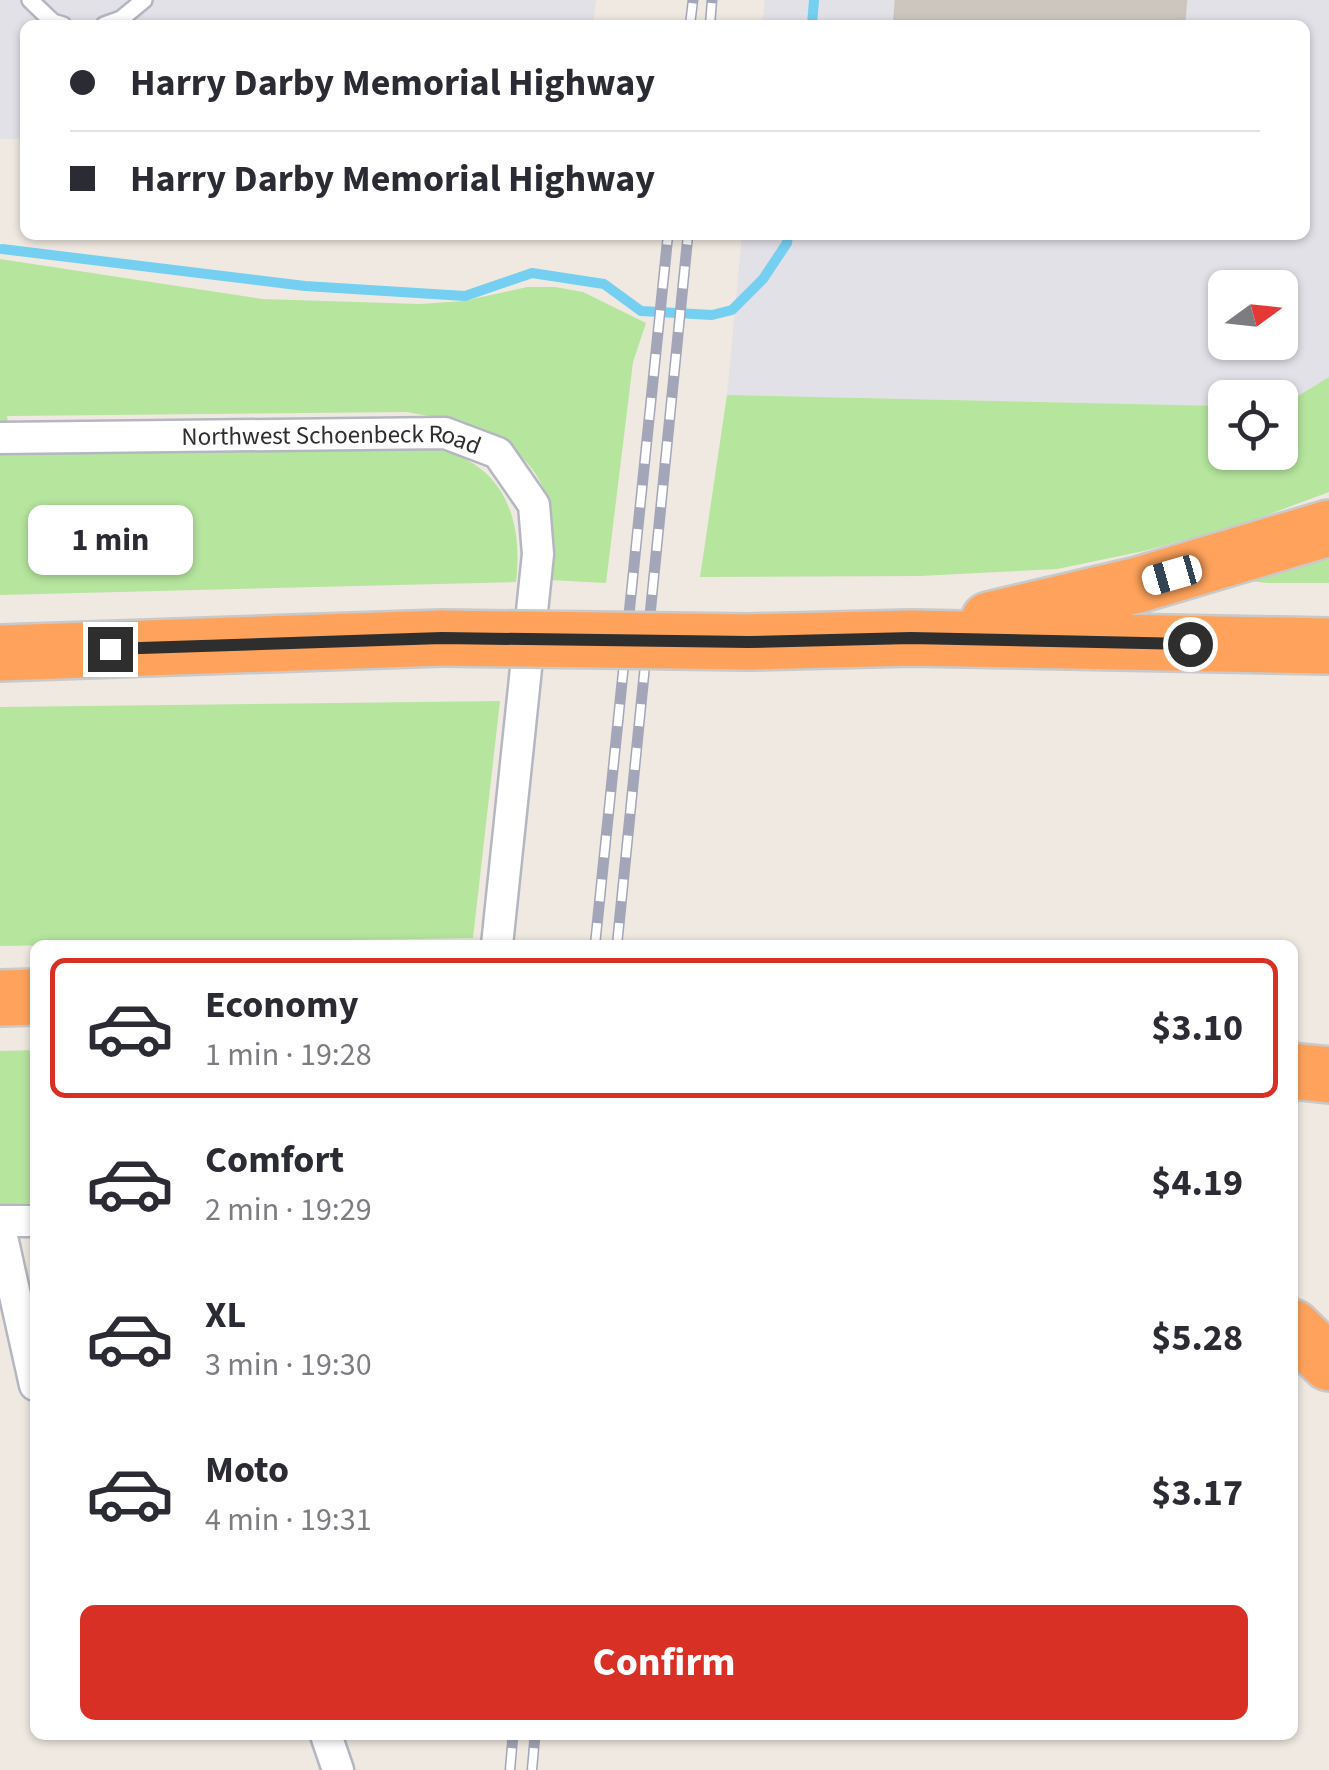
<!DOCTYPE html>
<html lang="en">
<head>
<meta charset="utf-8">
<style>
  :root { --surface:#fff; --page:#f7f7f7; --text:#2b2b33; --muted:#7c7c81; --line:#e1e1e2; --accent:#d93025 }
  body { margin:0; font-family:"Source Sans 3",sans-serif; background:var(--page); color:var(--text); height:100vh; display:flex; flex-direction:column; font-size:38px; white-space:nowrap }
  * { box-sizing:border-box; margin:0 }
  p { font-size:32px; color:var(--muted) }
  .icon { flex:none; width:55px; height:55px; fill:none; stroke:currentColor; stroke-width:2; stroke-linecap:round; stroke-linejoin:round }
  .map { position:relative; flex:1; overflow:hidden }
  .panel { position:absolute; left:30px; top:940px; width:1268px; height:800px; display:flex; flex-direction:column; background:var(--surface); border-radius:15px; box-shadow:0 2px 8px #0004 }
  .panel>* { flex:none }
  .top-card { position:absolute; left:20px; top:20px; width:1290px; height:220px; border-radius:15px; box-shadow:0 2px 8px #0004; display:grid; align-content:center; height:220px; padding:0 50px; background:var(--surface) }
  .needle { width:65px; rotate:75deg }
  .controls { position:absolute; left:1208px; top:270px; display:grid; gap:20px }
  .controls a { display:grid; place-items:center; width:90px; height:90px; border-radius:15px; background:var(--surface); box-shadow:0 2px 8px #0004; font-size:50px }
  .end { position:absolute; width:45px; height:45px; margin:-22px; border:12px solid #2e2e2e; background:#fff; box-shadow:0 0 0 5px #fff }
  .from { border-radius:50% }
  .bubble { position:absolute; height:70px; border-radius:15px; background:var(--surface); box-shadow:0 2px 8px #0004; font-size:32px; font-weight:700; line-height:70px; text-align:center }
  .car { position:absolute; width:30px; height:60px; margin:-30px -15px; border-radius:12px; box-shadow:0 0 8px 2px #0007; background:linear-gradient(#fff 24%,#345 0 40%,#fff 0 76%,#345 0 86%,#fff 0) }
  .top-card b { display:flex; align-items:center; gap:35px; height:95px; font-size:38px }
  .top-card b+b { border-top:2px solid var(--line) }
  .top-card i { width:25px; height:25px; background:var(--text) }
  ul { padding:18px 0 0; list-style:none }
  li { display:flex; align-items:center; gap:30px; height:140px; margin:0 20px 15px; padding:0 30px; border:5px solid transparent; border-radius:15px }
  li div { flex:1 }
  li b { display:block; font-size:38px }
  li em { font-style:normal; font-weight:700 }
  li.selected { border-color:var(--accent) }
  li>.icon { width:90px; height:90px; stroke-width:1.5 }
  .primary-button { display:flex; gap:20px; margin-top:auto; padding:20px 50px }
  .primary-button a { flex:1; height:115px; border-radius:15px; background:var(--accent); color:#fff; font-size:40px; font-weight:700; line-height:115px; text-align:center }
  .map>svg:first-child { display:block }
</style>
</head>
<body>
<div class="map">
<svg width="1329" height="1770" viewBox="0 0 1329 1770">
  <rect width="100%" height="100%" fill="#efe9e1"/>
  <!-- industrial -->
  <path fill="#e3e1e8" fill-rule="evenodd" d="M0 0H596L593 25H25V139H0Z
    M765 0H1329V377L1281 407 1280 398H1225V406L727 395 742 235H1305V25H762ZM1225 288H1280V342H1225Z"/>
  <!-- green -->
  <path fill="#b6e59e" d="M0 259 262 299 420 304 464 301 527 287H555L583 292 646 323 633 362 606 583 550 580C550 558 554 532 550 510 537 441 467 422 407 412L7 416 11 454 426 447C500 458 524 513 516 582L0 595Z
    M1329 377V492L1243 524 1144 551 1057 569 919 576 700 577 727 395 1225 406V452H1280V407Z
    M1329 547V583H1268L1231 579Z
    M500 701 473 938 0 946V707Z
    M35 1050V1203L0 1204V1051Z"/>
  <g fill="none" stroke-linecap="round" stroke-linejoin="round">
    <!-- stream -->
    <path stroke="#75cff0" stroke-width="10" d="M812 25 814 0
      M2 249 305 286 465 296 532 273 604 284 641 311 712 315 732 310 763 279 787 243 788 235"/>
  </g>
  <!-- building -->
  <path fill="#cbc7bf" stroke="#cbc5ba" stroke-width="2.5" d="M896 0H1186L1184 25H894Z"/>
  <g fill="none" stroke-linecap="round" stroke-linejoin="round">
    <defs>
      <path id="lane" d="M30 0 53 22 63 25
        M104 25 121 19 144 0"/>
      <g id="street">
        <path id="s1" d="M0 438 445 433 498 453 534 505 538 554 497 945"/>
        <path d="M0 1221H35"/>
        <path d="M0 1228 35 1385"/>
        <path d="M326 1735 338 1770"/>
      </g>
      <path id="highway" d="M989 620 1138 585 1329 528
        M749 642 911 638 1329 646
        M0 653 442 638
        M0 998 35 997
        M1292 1071 1329 1075
        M1292 1327 1329 1363"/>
    </defs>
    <!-- lane casing -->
    <use href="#lane" stroke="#b4b7c1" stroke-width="20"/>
    <!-- street casing -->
    <use href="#street" stroke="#b4b7c1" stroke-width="35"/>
    <!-- highway casing -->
    <use href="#highway" stroke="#c9c9c9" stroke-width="60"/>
    <!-- lane -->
    <use href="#lane" stroke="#fff" stroke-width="15"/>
    <!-- street -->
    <use href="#street" stroke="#fff" stroke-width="30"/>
    <!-- highway -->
    <use href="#highway" stroke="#ffa35c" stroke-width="55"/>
    <defs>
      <path id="rail" d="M690 25 693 0
        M710 25 712 0
        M595 945 668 235
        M617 945 688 235
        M510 1770 513 1735
        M532 1770 535 1735"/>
    </defs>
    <!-- rail casing -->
    <use href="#rail" stroke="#a3a6b8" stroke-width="11"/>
    <!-- rail -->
    <use href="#rail" stroke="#fff" stroke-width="8" stroke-dasharray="22" stroke-linecap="butt"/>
    <defs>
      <path id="highway-bridge" d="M442 638 749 642"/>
    </defs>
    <!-- highway-bridge casing -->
    <use href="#highway-bridge" stroke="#c9c9c9" stroke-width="60" stroke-linecap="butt"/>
    <!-- highway-bridge -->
    <use href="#highway-bridge" stroke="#ffa35c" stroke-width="55"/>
  </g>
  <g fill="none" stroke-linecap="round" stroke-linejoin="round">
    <!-- route -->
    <path stroke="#2e2e2e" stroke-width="12" d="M110 649 442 638 749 642 911 638 1190 644"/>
  </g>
  <g text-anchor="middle" stroke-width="10" stroke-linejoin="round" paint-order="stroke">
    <!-- street labels -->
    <g font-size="25" fill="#2e2e2e" stroke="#fff">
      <text dy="9" stroke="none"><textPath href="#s1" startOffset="332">Northwest Schoenbeck Road</textPath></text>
    </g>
  </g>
</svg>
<div class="controls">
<a><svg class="needle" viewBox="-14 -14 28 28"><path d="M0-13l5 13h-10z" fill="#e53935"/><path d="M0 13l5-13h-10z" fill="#7c7c81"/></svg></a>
<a><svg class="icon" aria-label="locate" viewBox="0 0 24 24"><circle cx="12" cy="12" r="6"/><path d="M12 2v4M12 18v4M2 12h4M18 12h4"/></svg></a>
</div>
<i class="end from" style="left:1190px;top:644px"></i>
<i class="end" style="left:110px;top:649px"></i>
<div class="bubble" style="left:28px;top:505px;width:165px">1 min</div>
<i class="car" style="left:1172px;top:575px;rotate:254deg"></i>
<div class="top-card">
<b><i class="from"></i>Harry Darby Memorial Highway</b>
<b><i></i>Harry Darby Memorial Highway</b>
</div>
<section class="panel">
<ul>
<li class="selected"><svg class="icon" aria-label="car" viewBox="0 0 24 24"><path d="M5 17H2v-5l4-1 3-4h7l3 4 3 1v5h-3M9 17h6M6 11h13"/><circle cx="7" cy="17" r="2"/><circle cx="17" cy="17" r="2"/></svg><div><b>Economy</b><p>1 min · 19:28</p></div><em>$3.10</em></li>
<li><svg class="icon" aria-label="car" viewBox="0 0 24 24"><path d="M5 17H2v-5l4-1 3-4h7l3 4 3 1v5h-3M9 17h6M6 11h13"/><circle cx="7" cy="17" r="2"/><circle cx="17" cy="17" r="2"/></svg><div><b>Comfort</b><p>2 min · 19:29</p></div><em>$4.19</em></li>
<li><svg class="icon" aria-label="car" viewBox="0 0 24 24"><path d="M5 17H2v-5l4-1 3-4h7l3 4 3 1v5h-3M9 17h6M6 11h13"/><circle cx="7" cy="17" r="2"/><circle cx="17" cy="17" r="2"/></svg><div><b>XL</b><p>3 min · 19:30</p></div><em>$5.28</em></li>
<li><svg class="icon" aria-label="car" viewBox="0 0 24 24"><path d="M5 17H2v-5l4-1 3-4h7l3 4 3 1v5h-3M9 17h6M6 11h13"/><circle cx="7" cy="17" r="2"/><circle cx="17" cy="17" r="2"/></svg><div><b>Moto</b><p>4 min · 19:31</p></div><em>$3.17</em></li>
</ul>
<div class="primary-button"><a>Confirm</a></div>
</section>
</div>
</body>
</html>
